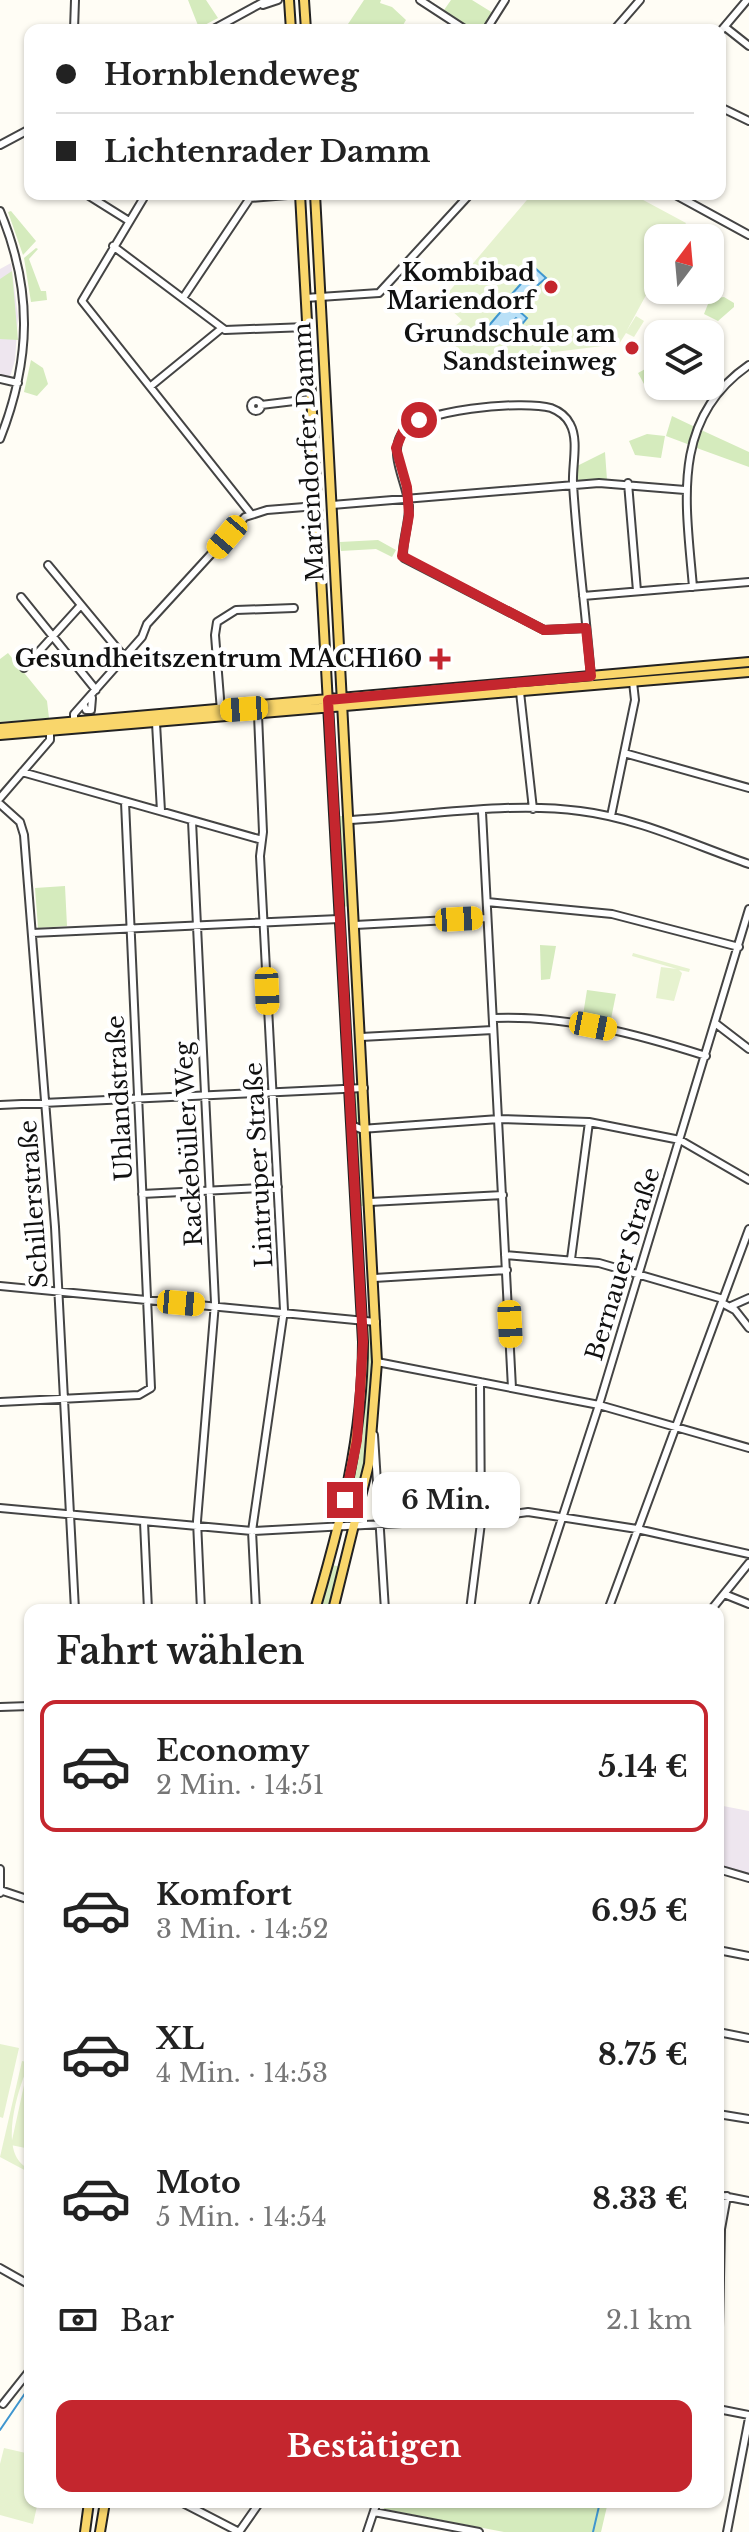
<!DOCTYPE html>
<html lang="de">
<head>
<meta charset="utf-8">
<style>
  :root { --surface:#fff; --page:#f2f2f2; --text:#222; --muted:#767676; --line:#e0e0e0; --accent:#c4262e }
  body { margin:0; font-family:"Libre Baskerville",serif; background:var(--page); color:var(--text); height:100vh; display:flex; flex-direction:column; font-size:30px; white-space:nowrap }
  * { box-sizing:border-box; margin:0 }
  p { font-size:26px; color:var(--muted) }
  .icon { flex:none; width:44px; height:44px; fill:none; stroke:currentColor; stroke-width:2; stroke-linecap:round; stroke-linejoin:round }
  .map { position:relative; flex:1; overflow:hidden }
  .sheet { position:absolute; left:24px; top:1604px; width:700px; height:904px; display:flex; flex-direction:column; background:var(--surface); border-radius:16px; box-shadow:0 2px 6px #0004 }
  .sheet>* { flex:none }
  .guide { position:absolute; left:24px; top:24px; width:702px; height:176px; border-radius:16px; box-shadow:0 2px 6px #0004; display:grid; align-content:center; height:176px; padding:0 32px; background:var(--surface) }
  .needle { width:52px; rotate:16deg }
  .tools { position:absolute; left:644px; top:224px; display:grid; gap:16px }
  .tools a { display:grid; place-items:center; width:80px; height:80px; border-radius:16px; background:var(--surface); box-shadow:0 2px 6px #0004; font-size:40px }
  .end { position:absolute; width:36px; height:36px; margin:-18px; border:10px solid #c4262e; background:#fff; box-shadow:0 0 0 4px #fff }
  .from { border-radius:50% }
  .bubble { position:absolute; height:56px; border-radius:16px; background:var(--surface); box-shadow:0 2px 6px #0004; font-size:26px; font-weight:700; line-height:56px; text-align:center }
  .car { position:absolute; width:24px; height:48px; margin:-24px -12px; border-radius:10px; box-shadow:0 0 6px 2px #0007; background:linear-gradient(#f5c518 24%,#345 0 40%,#f5c518 0 76%,#345 0 86%,#f5c518 0) }
  .guide b { display:flex; align-items:center; gap:28px; height:76px; font-size:30px }
  .guide b+b { border-top:2px solid var(--line) }
  .guide i { width:20px; height:20px; background:var(--text) }
  ul { padding:0; list-style:none }
  li { display:flex; align-items:center; gap:24px; height:132px; margin:0 16px 12px; padding:0 16px; border:4px solid transparent; border-radius:16px }
  li div { flex:1 }
  li b { display:block; font-size:30px }
  li em { font-style:normal; font-weight:700 }
  li.active { border-color:var(--accent) }
  li>.icon { width:72px; height:72px; stroke-width:1.5 }
  h2 { padding:0 32px; font-size:36px; line-height:96px }
  .pay { display:flex; align-items:center; gap:20px; height:88px; padding:0 32px; font-size:30px }
  .pay p { margin-inline-start:auto }
  .primary-button { display:flex; gap:16px; margin-top:auto; padding:16px 32px }
  .primary-button a { flex:1; height:92px; border-radius:16px; background:var(--accent); color:#fff; font-size:32px; font-weight:700; line-height:92px; text-align:center }
  .map>svg:first-child { display:block }
</style>
</head>
<body>
<div class="map">
<svg width="749" height="2532" viewBox="0 0 749 2532">
  <rect width="100%" height="100%" fill="#fffdf5"/>
  <!-- industrial -->
  <path fill="#eee6ef" d="M11 263 18 316 15 360 10 377 0 375V269Z
    M718 1805 749 1811V1874L718 1868Z"/>
  <!-- green -->
  <path fill="#d5ebbd" d="M188 0H206L218 18 199 28Z
    M364 0H381L380 3 392 7 406 20 400 30H358L348 24Z
    M451 0H472L493 13 481 30H474L444 10Z
    M11 211 36 241 23 255 8 212Z
    M36 248 38 249 29 259 41 291H46L47 300 31 302 24 258Z
    M12 271 18 340 0 339V279Z
    M724 297 734 303V307L718 321 704 314 710 299Z
    M652 347H658V376L644 384 638 373 647 368 644 359 649 356Z
    M31 360 43 368 48 384 37 396 24 392Z
    M672 416 695 427 690 445 666 436Z
    M699 429 749 452V467L694 447Z
    M647 434 665 436 661 458 635 455 629 441Z
    M605 452 607 480H577V466Z
    M378 540 396 550 392 557 376 549 341 551 340 542Z
    M8 653 47 701 49 718 0 722V659Z
    M336 816H346L351 906 341 907Z
    M65 886 67 926 38 928 35 888Z
    M540 945 556 946 550 979 541 980Z
    M587 990 616 994 611 1019 583 1015Z
    M359 1092 367 1206H358L352 1093Z
    M366 1325H372C377 1390 368 1453 354 1516H344L362 1420Z
    M332 1565 341 1567 330 1610H318Z
    M383 2502H608L601 2532H504L384 2509Z"/>
  <!-- pitch -->
  <path fill="#e6f2cf" d="M532 194H632L686 223 678 238H658V273L626 332 636 316 644 321 634 337 626 333 619 344 474 362 444 336 462 320 441 301Z
    M633 953 690 969 689 972 679 970 682 973 674 1001 656 998 661 967 677 969 632 956Z
    M0 2044 19 2048 3 2118 0 2117Z
    M22 2061 30 2063C29 2071 26 2071 23 2079 14 2104 0 2158 30 2169V2173L0 2157Z
    M26 2076 30 2077V2149L11 2145Z
    M4 2448 30 2454V2502H38L33 2524 0 2515V2464Z"/>
  <!-- water -->
  <path fill="#b9e0f7" stroke="#3f96cf" stroke-width="2" d="M535 268 546 278 531 291 535 296 525 308 511 295Z
    M509 302 527 318 523 323 516 318 497 339 486 329Z"/>
  <g fill="none" stroke-linecap="round" stroke-linejoin="round">
    <!-- stream -->
    <path stroke="#3f96cf" stroke-width="2" d="M0 2430 30 2386
      M593 2532 600 2502"/>
    <defs>
      <path id="minor" d="M420 0 466 30
        M263 5 278 0
        M725 27 749 46
        M74 30 75 0
        M212 30 267 0
        M486 30 505 0
        M614 30 640 0
        M720 32 747 0
        M720 107 749 121
        M0 145 30 129
        M86 194 129 221
        M146 194 82 301 251 514
        M674 194 749 235
        M0 211C33 290 31 360 0 439
        M113 246 225 330 307 327
        M183 298 250 198 300 194
        M305 298 379 293 470 194
        M0 379 18 383
        M151 386 222 328
        M251 406a5 5 0 1 1 10 0a5 5 0 1 1-10 0Z
        M261 405 311 399
        M628 483 637 591
        M332 505 599 483 685 490
        M48 565 125 658
        M693 587C686 504 670 419 749 365
        M583 596 749 582
        M21 597 96 690
        M586 628 544 630 404 558C400 550 410 520 409 506 407 483 389 456 401 435 414 409 525 400 551 408 559 411 566 416 570 424 579 440 572 465 573 484 577 549 586 613 591 678
        M24 668 81 605
        M519 683 533 809
        M84 705 86 710H91L92 698
        M221 711 215 635 217 622 236 610 294 608
        M74 722V714L142 637 147 624 245 517 267 510 317 506
        M156 723 161 811
        M624 753 749 788
        M22 772 262 840
        M0 798 50 740V728
        M0 804 20 822 24 835 55 1227 75 1610
        M482 812 512 1388
        M611 816 635 700 633 682
        M349 820C421 816 510 801 580 811 638 818 694 845 749 864
        M192 821 215 1303 197 1521 201 1610
        M487 902 612 914 739 947
        M355 925 487 918
        M32 933 339 919
        M493 1018C566 1015 637 1034 706 1056
        M715 1023 749 1049
        M361 1037 493 1030
        M0 1105 364 1088
        M351 1125 361 1129 499 1119 589 1122 680 1140 749 1180
        M142 1194 278 1187
        M370 1202 503 1195
        M505 1255 599 1263 723 1299
        M571 1259 589 1122
        M374 1278 507 1270
        M0 1286 376 1322
        M722 1303 735 1310 749 1328
        M731 1306 749 1298
        M377 1362 599 1405 749 1448
        M0 1402 139 1395 151 1388 125 802
        M374 1435 385 1610
        M0 1508 252 1531 476 1519 528 1512 637 1529 749 1554
        M144 1522 148 1610
        M724 1594 749 1604
        M256 1610 252 1531 284 1310 260 856 263 832 258 715
        M470 1610 481 1523 480 1382
        M532 1610 598 1408 749 909
        M608 1610 749 1229
        M711 1610 749 1563
        M0 1707 30 1706
        M0 1869V1893
        M718 1869 749 1878
        M0 1890 30 1900
        M718 1950 749 1956
        M718 2032 749 2038
        M718 2114 749 2119
        M718 2195 749 2201
        M0 2268 30 2285
        M718 2377 721 2229 727 2196
        M3 2404 30 2370
        M718 2409 749 2415
        M181 2502 239 2532
        M374 2512 479 2532
        M239 2532 260 2502
        M367 2532 377 2502
        M727 2532 749 2418"/>
      <path id="major" d="M289 0 291 30
        M304 0 306 30
        M300 194 363 1342C363 1436 341 1521 315 1610
        M315 194 377 1362 369 1464 333 1610
        M0 728 749 662
        M0 735 749 672
        M85 2532 89 2502
        M100 2532 105 2502"/>
    </defs>
    <!-- minor casing -->
    <use href="#minor" stroke="#444" stroke-width="10"/>
    <!-- major casing -->
    <use href="#major" stroke="#222" stroke-width="12"/>
    <!-- minor -->
    <use href="#minor" stroke="#fff" stroke-width="6"/>
    <!-- major -->
    <use href="#major" stroke="#f9d66b" stroke-width="8"/>
  </g>
  <g fill="none" stroke-linecap="round" stroke-linejoin="round">
    <!-- route -->
    <path stroke="#c4262e" stroke-width="10" d="M345 1500 357 1440 363 1342 328 700 591 676 586 628 544 630 402 556 409 515 407 487 396 448 403 431 419 420"/>
  </g>
  <!-- markers -->
  <g fill="#c4262e" stroke="#fff" stroke-width="3">
    <circle cx="551" cy="287" r="8"/>
    <circle cx="632" cy="348" r="8"/>
    <path d="M436 647h8v8h8v8h-8v8h-8v-8h-8v-8h8z"/>
  </g>
  <g text-anchor="middle" stroke-width="8" stroke-linejoin="round" paint-order="stroke">
    <!-- poi labels -->
    <g font-size="24" font-weight="bold" fill="#111" stroke="#fff" text-anchor="end">
      <text x="535" y="281">Kombibad<tspan x="535" dy="28">Mariendorf</tspan></text>
      <text x="616" y="342">Grundschule am<tspan x="616" dy="28">Sandsteinweg</tspan></text>
      <text x="422" y="667">Gesundheitszentrum MACH160</text>
    </g>
    <!-- street labels -->
    <g font-size="24" fill="#111" stroke="#fff">
      <text transform="translate(309 452) rotate(-93)" y="8">Mariendorfer Damm</text>
      <text transform="translate(120 1098) rotate(-93)" y="8">Uhlandstraße</text>
      <text transform="translate(189 1144) rotate(-93)" y="8">Rackebüller Weg</text>
      <text transform="translate(259 1165) rotate(-93)" y="8">Lintruper Straße</text>
      <text transform="translate(34 1204) rotate(-94)" y="8">Schillerstraße</text>
      <text transform="translate(623 1264) rotate(-73)" y="8">Bernauer Straße</text>
    </g>
  </g>
</svg>
<div class="tools">
<a><svg class="needle" viewBox="-14 -14 28 28"><path d="M0-13l5 13h-10z" fill="#e53935"/><path d="M0 13l5-13h-10z" fill="#767676"/></svg></a>
<a><svg class="icon" aria-label="layers" viewBox="0 0 24 24"><path d="M12 4l9 5-9 5-9-5zM3 14l9 5 9-5"/></svg></a>
</div>
<i class="end from" style="left:419px;top:420px"></i>
<i class="end" style="left:345px;top:1500px"></i>
<div class="bubble" style="left:372px;top:1472px;width:148px">6 Min.</div>
<i class="car" style="left:227px;top:537px;rotate:220deg"></i>
<i class="car" style="left:244px;top:709px;rotate:266deg"></i>
<i class="car" style="left:459px;top:919px;rotate:87deg"></i>
<i class="car" style="left:267px;top:991px;rotate:178deg"></i>
<i class="car" style="left:593px;top:1026px;rotate:101deg"></i>
<i class="car" style="left:181px;top:1303px;rotate:95deg"></i>
<i class="car" style="left:510px;top:1324px;rotate:177deg"></i>
<div class="guide">
<b><i class="from"></i>Hornblendeweg</b>
<b><i></i>Lichtenrader Damm</b>
</div>
<section class="sheet">
<h2>Fahrt wählen</h2>
<ul>
<li class="active"><svg class="icon" aria-label="car" viewBox="0 0 24 24"><path d="M5 17H2v-5l4-1 3-4h7l3 4 3 1v5h-3M9 17h6M6 11h13"/><circle cx="7" cy="17" r="2"/><circle cx="17" cy="17" r="2"/></svg><div><b>Economy</b><p>2 Min. · 14:51</p></div><em>5.14 €</em></li>
<li><svg class="icon" aria-label="car" viewBox="0 0 24 24"><path d="M5 17H2v-5l4-1 3-4h7l3 4 3 1v5h-3M9 17h6M6 11h13"/><circle cx="7" cy="17" r="2"/><circle cx="17" cy="17" r="2"/></svg><div><b>Komfort</b><p>3 Min. · 14:52</p></div><em>6.95 €</em></li>
<li><svg class="icon" aria-label="car" viewBox="0 0 24 24"><path d="M5 17H2v-5l4-1 3-4h7l3 4 3 1v5h-3M9 17h6M6 11h13"/><circle cx="7" cy="17" r="2"/><circle cx="17" cy="17" r="2"/></svg><div><b>XL</b><p>4 Min. · 14:53</p></div><em>8.75 €</em></li>
<li><svg class="icon" aria-label="car" viewBox="0 0 24 24"><path d="M5 17H2v-5l4-1 3-4h7l3 4 3 1v5h-3M9 17h6M6 11h13"/><circle cx="7" cy="17" r="2"/><circle cx="17" cy="17" r="2"/></svg><div><b>Moto</b><p>5 Min. · 14:54</p></div><em>8.33 €</em></li>
</ul>
<div class="pay"><svg class="icon" aria-label="cash" viewBox="0 0 24 24"><path d="M3 7h18v10H3z"/><circle cx="12" cy="12" r="2"/></svg>Bar<p>2.1 km</p></div>
<div class="primary-button"><a>Bestätigen</a></div>
</section>
</div>
</body>
</html>
